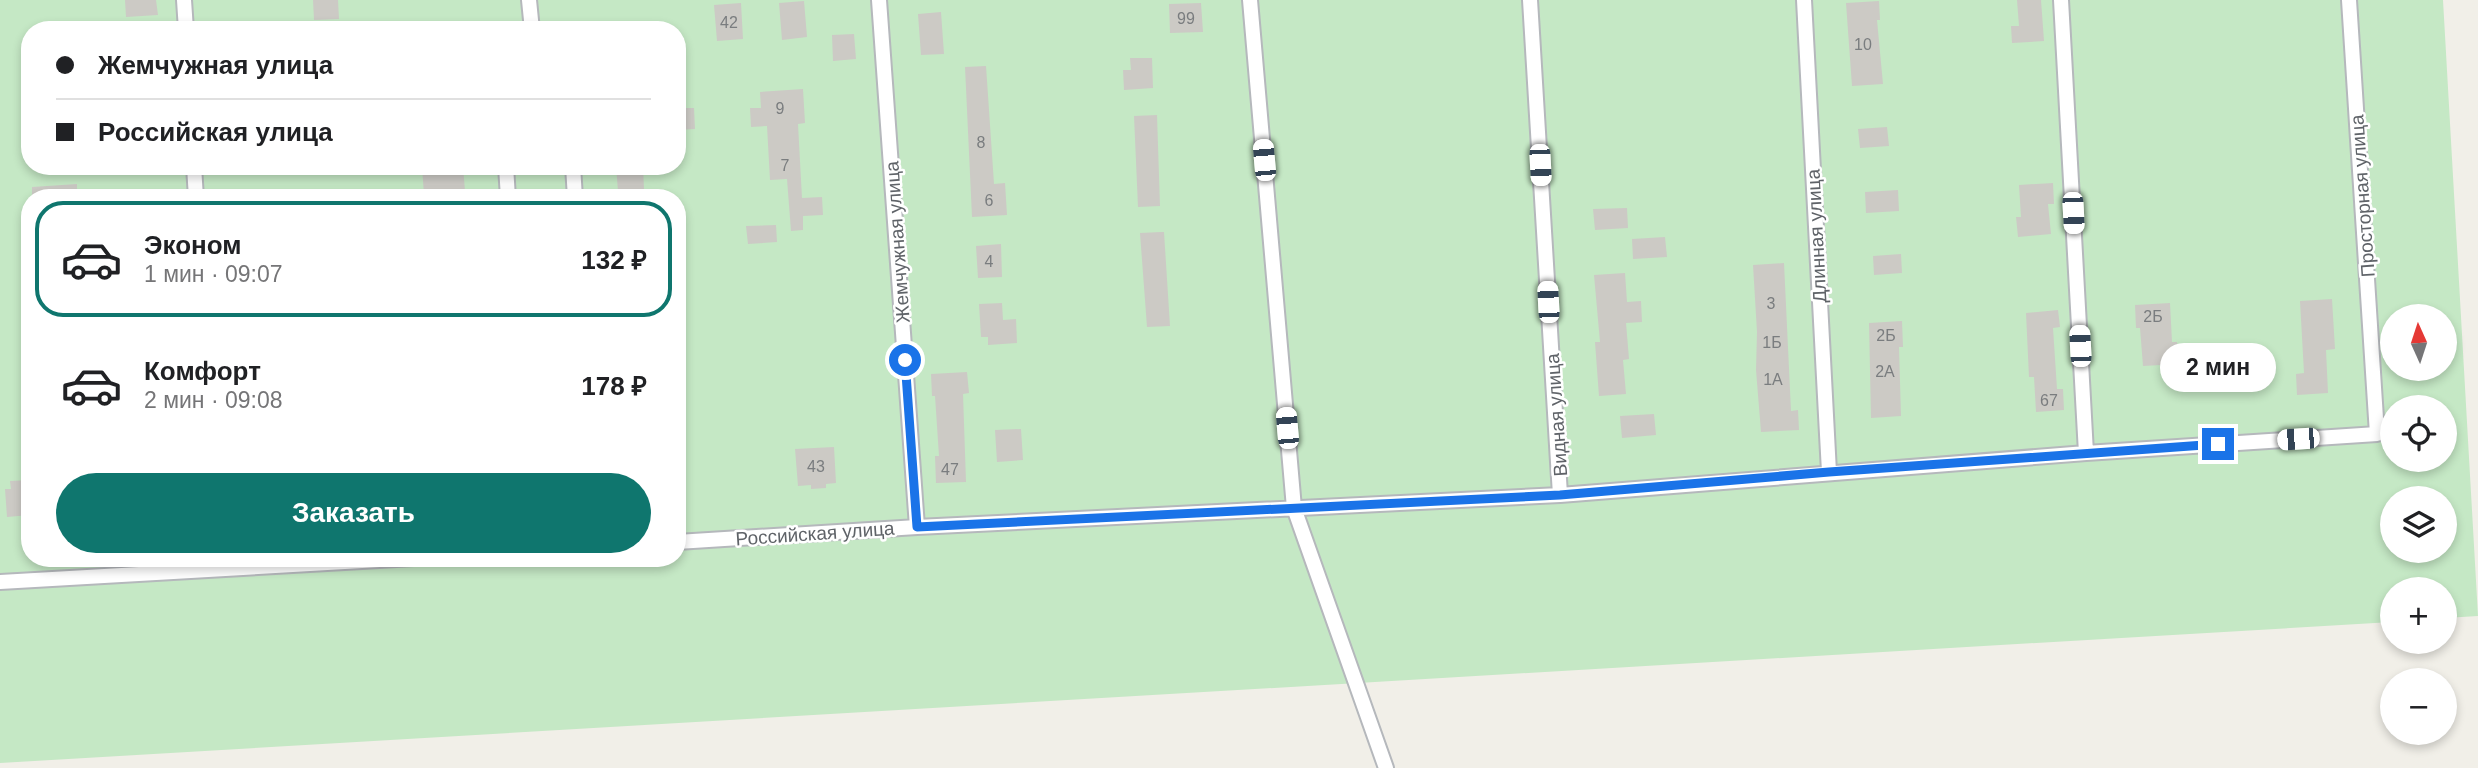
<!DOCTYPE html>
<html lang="ru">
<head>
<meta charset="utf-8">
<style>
  :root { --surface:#fff; --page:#f2f2f2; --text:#202124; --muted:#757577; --line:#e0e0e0; --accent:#0f766e }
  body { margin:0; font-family:Arial,sans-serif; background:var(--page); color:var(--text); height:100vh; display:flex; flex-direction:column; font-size:26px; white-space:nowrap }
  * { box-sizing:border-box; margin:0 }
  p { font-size:23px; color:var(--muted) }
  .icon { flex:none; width:38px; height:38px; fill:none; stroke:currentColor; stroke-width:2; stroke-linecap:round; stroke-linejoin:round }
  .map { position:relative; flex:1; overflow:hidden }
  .drawer { position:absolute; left:21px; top:189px; width:665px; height:378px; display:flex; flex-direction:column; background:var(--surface); border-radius:28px; box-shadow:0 4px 10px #0003 }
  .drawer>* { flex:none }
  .guide { position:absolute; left:21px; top:21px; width:665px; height:154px; border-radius:28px; box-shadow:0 4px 10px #0003; display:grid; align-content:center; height:154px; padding:0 35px; background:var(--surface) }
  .needle { width:46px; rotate:357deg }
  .tools { position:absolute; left:2380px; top:304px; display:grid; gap:14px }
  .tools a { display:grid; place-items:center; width:77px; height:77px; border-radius:50%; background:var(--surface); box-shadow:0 4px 10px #0003; font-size:35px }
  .end { position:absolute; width:32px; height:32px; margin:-16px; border:9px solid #1a73e8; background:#fff; box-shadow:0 0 0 4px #fff }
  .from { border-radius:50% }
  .bubble { position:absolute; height:49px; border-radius:24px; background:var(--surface); box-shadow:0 4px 10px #0003; font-size:23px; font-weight:600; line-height:49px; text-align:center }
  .car { position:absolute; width:21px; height:42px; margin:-21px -10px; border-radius:9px; box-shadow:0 0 5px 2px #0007; background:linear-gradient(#fff 24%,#345 0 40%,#fff 0 76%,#345 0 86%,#fff 0) }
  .guide b { display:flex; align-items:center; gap:24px; height:66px; font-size:26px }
  .guide b+b { border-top:2px solid var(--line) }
  .guide i { width:18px; height:18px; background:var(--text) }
  ul { padding:12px 0 0; list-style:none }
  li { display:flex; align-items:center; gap:21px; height:116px; margin:0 14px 10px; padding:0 21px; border:4px solid transparent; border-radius:28px }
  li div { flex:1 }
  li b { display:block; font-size:26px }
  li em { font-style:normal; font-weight:600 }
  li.on { border-color:var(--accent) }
  li>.icon { width:63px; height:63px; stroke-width:1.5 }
  .cta { display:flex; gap:14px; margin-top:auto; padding:14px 35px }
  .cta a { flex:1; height:80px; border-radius:42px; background:var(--accent); color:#fff; font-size:28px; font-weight:600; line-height:80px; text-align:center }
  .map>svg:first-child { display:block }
</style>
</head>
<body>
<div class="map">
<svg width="2478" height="768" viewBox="0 0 2478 768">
  <rect width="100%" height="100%" fill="#f1efe8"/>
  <!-- green -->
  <path fill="#c5e8c5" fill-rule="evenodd" d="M0 0H2443L2478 616 2445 618V590H2392V622L0 763ZM30 30H677V166H30ZM30 198H677V558H30ZM2392 317H2445V369H2392ZM2392 408H2445V460H2392ZM2392 499H2445V551H2392Z"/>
  <!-- building -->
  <path fill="#cccac5" d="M125 0H156L158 15 126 17Z
    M313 0H338L339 19 314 20Z
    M2017 0H2041L2044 41 2012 43 2011 26H2019Z
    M804 1 807 37 782 40 779 3Z
    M1879 1 1880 20H1877L1883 84 1852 86 1846 3Z
    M741 3 743 39 717 41 714 5Z
    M1201 3 1203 32 1170 33 1169 4Z
    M941 12 944 54 921 55 918 14Z
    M854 34 856 59 833 61 832 35Z
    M1130 58H1152L1153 88 1124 90 1123 70H1131Z
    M986 66 994 184 1005 183 1007 215 972 217 965 67Z
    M803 89 805 123 798 124 802 198 822 197 823 215 803 216V230L791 231 787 179 770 180 767 126 751 127 750 108H761L760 92Z
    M677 108H694L695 129 677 130Z
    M1157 115 1160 206 1138 207 1134 116Z
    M1887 127 1889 146 1860 148 1858 129Z
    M463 166 465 191 424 194 422 167Z
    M616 166H643L644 189 618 191Z
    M2053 183 2054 204H2048L2051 234 2018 237 2016 217H2021L2019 185Z
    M77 184V198H32V187Z
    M1898 190 1899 211 1866 213 1865 192Z
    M1627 208 1628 228 1595 230 1593 209Z
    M776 225 777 242 748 244 746 226Z
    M1161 232H1164L1170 326 1147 327 1140 233Z
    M1665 237 1667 257 1633 259 1632 239Z
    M1001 244 1002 277 978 278 976 246Z
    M1901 254 1902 273 1874 275 1873 256Z
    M1784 263 1791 411 1798 410 1799 430 1761 432 1756 370 1757 332 1753 265Z
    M1625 273 1627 302 1641 301 1642 322 1626 323 1629 359 1623 360 1626 394 1599 396 1595 342H1600L1594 275Z
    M2332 299 2335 349 2326 350 2328 393 2297 395 2296 374 2304 373 2300 301Z
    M1002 303 1003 320 1016 319 1017 343 988 345V337H981L979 304Z
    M2170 303 2172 342H2177L2179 364 2143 366 2140 328H2136L2135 305Z
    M2058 310 2060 327 2053 328 2057 389H2063L2064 410 2036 412 2034 377H2029L2026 313Z
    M1902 321 1903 347H1899L1901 416 1871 418 1869 323Z
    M967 372 969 393 963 394 966 482 936 483 935 456H939L935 396H932L931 374Z
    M1654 414 1656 435 1622 438 1620 416Z
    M1021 429 1023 460 997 462 995 430Z
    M834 447 836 483 826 484V488L811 489V485L798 486 795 449Z
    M30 480V515L7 517 5 489H11L10 481Z"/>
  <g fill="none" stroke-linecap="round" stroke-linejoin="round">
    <defs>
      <path id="minor" d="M184 0 186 30
        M529 0 532 30
        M879 0 917 527
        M1250 0 1294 508 1386 768
        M1530 0 1560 495
        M1804 0 1829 472
        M2061 0 2086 453
        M194 166 196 198
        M506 166 508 198
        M573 166 575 198
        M677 542 917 527 1560 495 2086 453 2377 434 2349 0
        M0 582 414 558"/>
    </defs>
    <!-- minor casing -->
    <use href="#minor" stroke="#b5b8bc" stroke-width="18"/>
    <!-- minor -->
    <use href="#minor" stroke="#fff" stroke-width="14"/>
  </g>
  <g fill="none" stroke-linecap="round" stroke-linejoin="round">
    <!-- route -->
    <path stroke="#1a73e8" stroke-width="9" d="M905 360 917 527 1560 495 1829 472 2218 444"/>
  </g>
  <g text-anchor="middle" stroke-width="5" stroke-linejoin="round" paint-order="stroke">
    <!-- number labels -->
    <g font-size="16" fill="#7a7d7f">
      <text x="1186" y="24">99</text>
      <text x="729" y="28">42</text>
      <text x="1863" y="50">10</text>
      <text x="780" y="114">9</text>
      <text x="981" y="148">8</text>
      <text x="785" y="171">7</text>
      <text x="989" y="206">6</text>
      <text x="989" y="267">4</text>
      <text x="1771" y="309">3</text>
      <text x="2153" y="322">2Б</text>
      <text x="1886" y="341">2Б</text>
      <text x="1772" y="348">1Б</text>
      <text x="1885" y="377">2А</text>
      <text x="1773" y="385">1А</text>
      <text x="2049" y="406">67</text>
      <text x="816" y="472">43</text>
      <text x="950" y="475">47</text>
    </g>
    <!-- street labels -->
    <g font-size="19" fill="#5f6368" stroke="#fff">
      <text transform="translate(2362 196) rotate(-94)" y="7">Просторная улица</text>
      <text transform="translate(1816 236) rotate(-93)" y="7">Длинная улица</text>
      <text transform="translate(897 242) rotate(-94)" y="7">Жемчужная улица</text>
      <text transform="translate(1556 415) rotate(-94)" y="7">Видная улица</text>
      <text transform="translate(815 533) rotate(-4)" y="7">Российская улица</text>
    </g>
  </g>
</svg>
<div class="tools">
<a><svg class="needle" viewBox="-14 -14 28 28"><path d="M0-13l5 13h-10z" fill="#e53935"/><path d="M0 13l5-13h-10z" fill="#757577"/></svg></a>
<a><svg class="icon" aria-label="locate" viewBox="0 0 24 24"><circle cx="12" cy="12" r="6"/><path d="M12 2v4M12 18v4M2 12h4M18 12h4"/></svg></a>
<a><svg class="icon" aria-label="layers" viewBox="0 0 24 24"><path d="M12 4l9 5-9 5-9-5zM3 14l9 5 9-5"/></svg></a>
<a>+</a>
<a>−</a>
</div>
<i class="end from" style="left:905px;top:360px"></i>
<i class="end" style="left:2218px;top:444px"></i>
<div class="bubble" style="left:2160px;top:343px;width:116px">2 мин</div>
<i class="car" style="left:1264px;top:160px;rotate:355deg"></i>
<i class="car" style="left:1540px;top:165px;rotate:177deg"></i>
<i class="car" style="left:2073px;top:213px;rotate:177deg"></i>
<i class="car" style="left:1548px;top:302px;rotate:357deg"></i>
<i class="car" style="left:2080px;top:346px;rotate:357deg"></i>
<i class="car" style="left:1287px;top:428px;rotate:355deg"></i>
<i class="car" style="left:2298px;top:439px;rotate:266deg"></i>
<div class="guide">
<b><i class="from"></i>Жемчужная улица</b>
<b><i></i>Российская улица</b>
</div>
<section class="drawer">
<ul>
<li class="on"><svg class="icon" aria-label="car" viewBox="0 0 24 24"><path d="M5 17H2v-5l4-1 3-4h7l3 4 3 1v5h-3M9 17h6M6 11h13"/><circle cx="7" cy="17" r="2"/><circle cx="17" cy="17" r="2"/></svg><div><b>Эконом</b><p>1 мин · 09:07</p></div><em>132 ₽</em></li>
<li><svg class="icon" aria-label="car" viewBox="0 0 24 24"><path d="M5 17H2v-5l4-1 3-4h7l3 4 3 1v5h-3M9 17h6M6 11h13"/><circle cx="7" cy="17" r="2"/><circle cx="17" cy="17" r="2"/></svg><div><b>Комфорт</b><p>2 мин · 09:08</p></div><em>178 ₽</em></li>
</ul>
<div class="cta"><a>Заказать</a></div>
</section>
</div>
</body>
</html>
